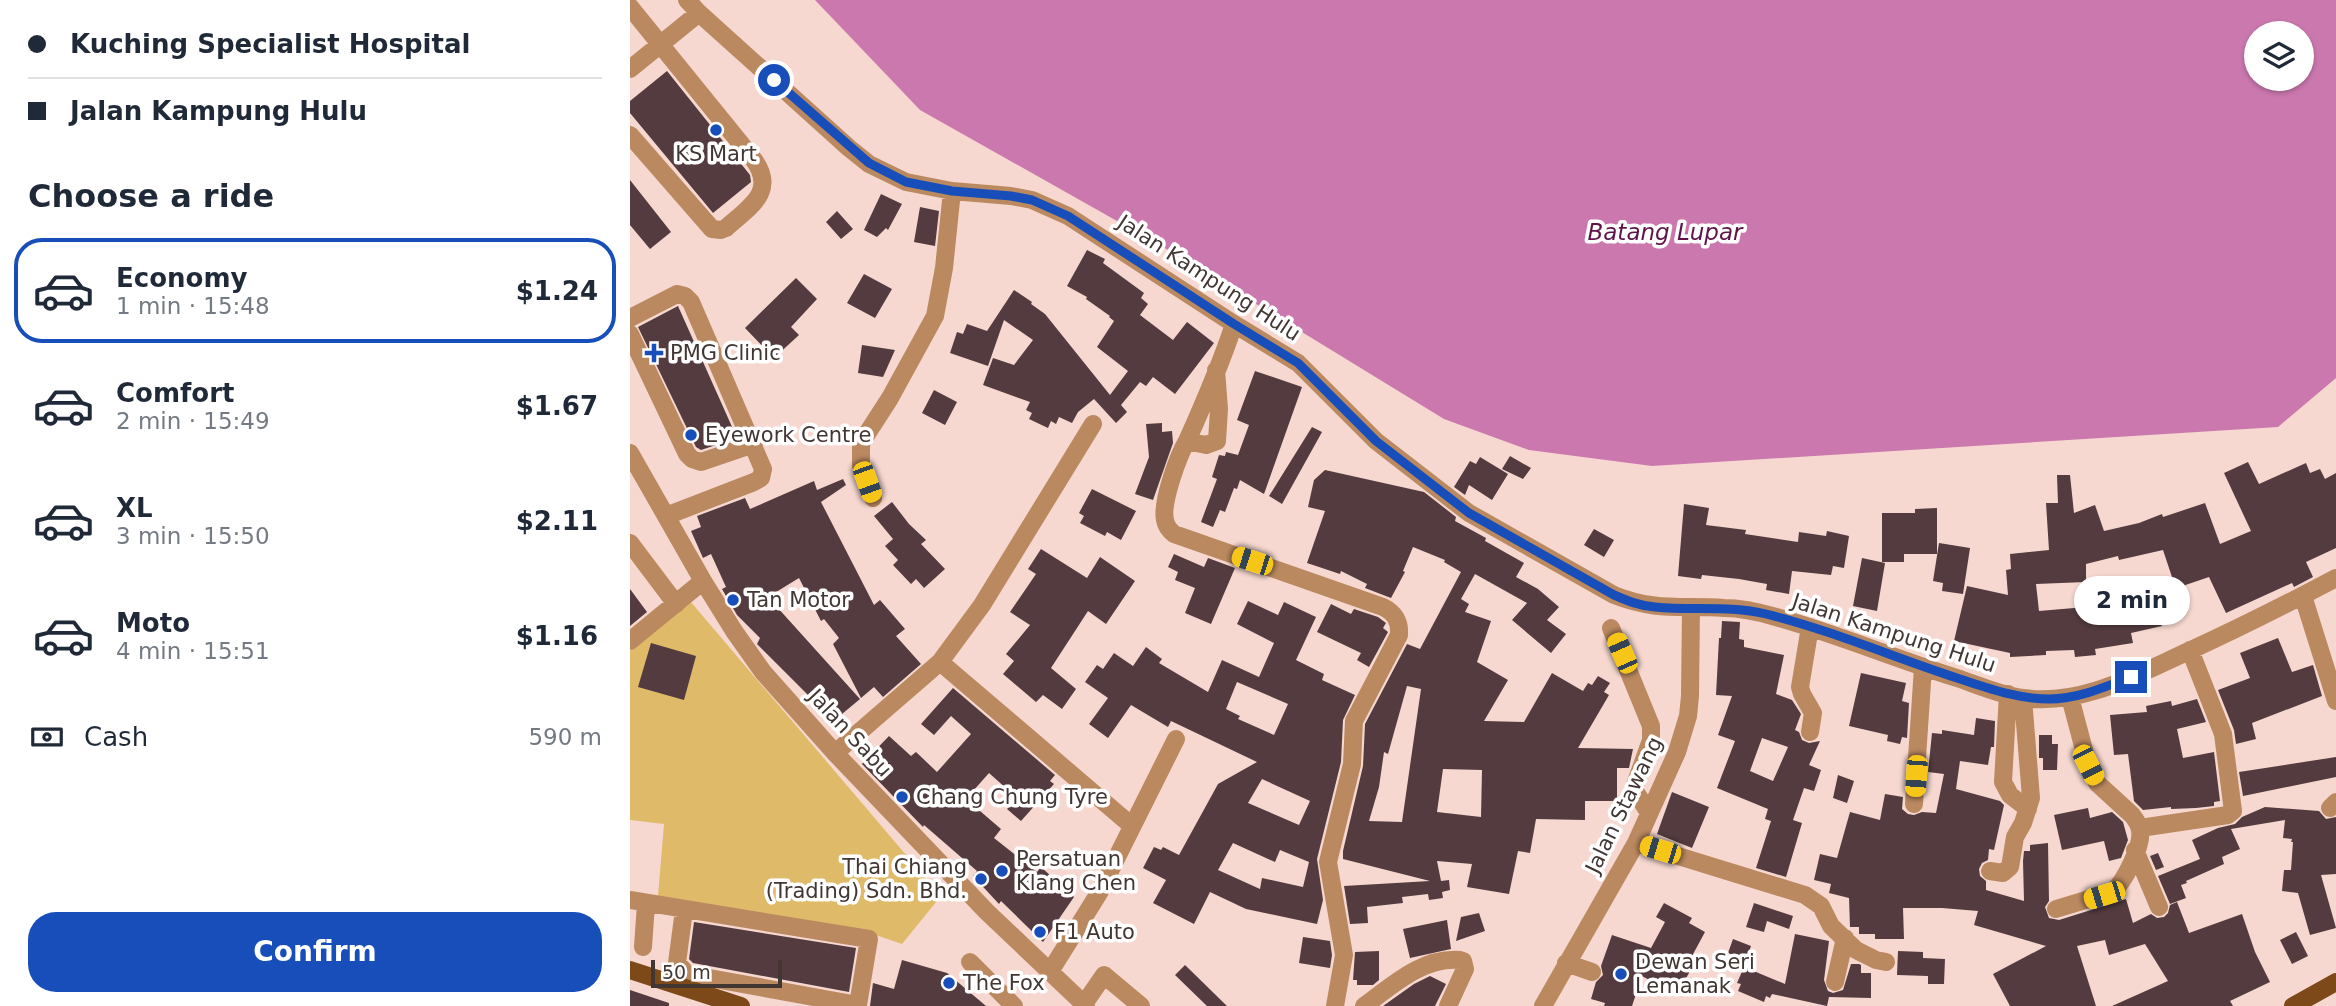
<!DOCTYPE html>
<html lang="en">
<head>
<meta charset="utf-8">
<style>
  :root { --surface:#fff; --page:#f2f2f3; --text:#1f2937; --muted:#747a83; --line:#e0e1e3; --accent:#174eba }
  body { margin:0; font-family:"DejaVu Sans",sans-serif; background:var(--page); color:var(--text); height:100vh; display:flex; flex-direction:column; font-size:26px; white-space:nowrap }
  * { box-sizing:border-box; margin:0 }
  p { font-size:23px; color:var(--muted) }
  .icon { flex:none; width:38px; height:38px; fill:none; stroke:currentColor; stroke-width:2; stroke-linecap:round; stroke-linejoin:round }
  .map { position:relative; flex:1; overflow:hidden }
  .details { display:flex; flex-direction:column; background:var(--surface); width:630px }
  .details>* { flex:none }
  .hud { display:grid; align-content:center; height:154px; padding:0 28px; background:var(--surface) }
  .tools { position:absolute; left:1614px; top:21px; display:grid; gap:14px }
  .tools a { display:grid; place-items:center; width:70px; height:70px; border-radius:50%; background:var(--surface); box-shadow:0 2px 5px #0004; font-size:35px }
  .scale { position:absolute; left:21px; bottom:18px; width:131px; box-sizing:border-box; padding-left:7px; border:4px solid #423633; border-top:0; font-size:19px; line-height:24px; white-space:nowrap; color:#423633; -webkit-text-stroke:5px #fff; paint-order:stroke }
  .end { position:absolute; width:32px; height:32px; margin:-16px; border:9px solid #174eba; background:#fff; box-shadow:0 0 0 4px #fff }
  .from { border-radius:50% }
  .bubble { position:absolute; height:49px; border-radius:24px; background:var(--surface); box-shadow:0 2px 5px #0004; font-size:23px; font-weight:700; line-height:49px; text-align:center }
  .car { position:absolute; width:21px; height:42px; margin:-21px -10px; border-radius:9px; box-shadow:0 0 5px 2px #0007; background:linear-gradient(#f5c518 24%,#345 0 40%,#f5c518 0 76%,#345 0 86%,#f5c518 0) }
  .hud b { display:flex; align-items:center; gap:24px; height:66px; font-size:26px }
  .hud b+b { border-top:2px solid var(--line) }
  .hud i { width:18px; height:18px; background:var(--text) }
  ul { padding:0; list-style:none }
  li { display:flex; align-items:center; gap:21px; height:105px; margin:0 14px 10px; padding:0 14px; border:4px solid transparent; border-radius:28px }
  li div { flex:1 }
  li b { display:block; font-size:26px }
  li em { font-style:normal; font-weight:700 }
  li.active { border-color:var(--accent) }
  li>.icon { width:63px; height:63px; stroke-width:1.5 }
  h2 { padding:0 28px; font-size:32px; line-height:84px }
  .pay { display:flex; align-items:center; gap:18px; height:77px; padding:0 28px; font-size:26px }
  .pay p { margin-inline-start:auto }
  .cta { display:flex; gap:14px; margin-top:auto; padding:14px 28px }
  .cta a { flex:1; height:80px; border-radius:28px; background:var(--accent); color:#fff; font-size:28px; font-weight:700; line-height:80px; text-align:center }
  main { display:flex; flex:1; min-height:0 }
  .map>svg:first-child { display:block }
</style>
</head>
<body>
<main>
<section class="details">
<div class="hud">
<b><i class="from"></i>Kuching Specialist Hospital</b>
<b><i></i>Jalan Kampung Hulu</b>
</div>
<h2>Choose a ride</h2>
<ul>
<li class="active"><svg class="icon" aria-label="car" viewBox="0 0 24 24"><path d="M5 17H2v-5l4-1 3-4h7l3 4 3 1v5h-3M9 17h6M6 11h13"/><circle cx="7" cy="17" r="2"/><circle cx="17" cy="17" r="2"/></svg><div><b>Economy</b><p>1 min · 15:48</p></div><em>$1.24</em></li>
<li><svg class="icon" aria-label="car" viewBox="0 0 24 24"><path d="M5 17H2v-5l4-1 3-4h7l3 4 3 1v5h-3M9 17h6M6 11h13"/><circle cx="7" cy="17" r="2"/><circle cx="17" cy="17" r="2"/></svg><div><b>Comfort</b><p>2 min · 15:49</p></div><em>$1.67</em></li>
<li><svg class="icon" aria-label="car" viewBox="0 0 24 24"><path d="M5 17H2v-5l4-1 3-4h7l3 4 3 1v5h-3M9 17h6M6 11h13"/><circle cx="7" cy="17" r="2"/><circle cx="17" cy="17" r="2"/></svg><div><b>XL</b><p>3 min · 15:50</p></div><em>$2.11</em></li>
<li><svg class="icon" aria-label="car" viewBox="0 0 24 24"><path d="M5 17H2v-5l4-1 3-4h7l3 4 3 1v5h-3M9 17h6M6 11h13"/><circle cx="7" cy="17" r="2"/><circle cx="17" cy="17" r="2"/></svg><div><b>Moto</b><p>4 min · 15:51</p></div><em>$1.16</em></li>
</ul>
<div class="pay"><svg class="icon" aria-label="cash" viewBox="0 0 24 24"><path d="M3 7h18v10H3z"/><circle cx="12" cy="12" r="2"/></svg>Cash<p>590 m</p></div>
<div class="cta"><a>Confirm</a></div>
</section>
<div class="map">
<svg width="1706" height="1006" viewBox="0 0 1706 1006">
  <rect width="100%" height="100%" fill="#f6d8d0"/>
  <!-- green -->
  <path fill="#dfbb69" d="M60 601 311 896 272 944 234 931 28 896 34 824 0 820V651Z"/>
  <!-- water -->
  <path fill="#cb78af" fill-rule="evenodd" d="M185 0H1706V378L1648 427 1022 466 899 450 814 419 533 247 290 110ZM1626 33H1671V79H1626Z"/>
  <!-- building -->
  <path fill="#533b3f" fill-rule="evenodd" d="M37 71 120 175 121 182 83 213 0 113V101Z
    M0 180 41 232 20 249 0 225Z
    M251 194 272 204 258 230 256 228 247 237 234 230Z
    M290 207 309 211 305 246 284 242Z
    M207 211 223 229 211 239 196 222Z
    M457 250 475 259 473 263 514 293 511 298 518 304 510 315 543 340 557 322 584 343 545 394 523 377 516 386 510 382 491 405 497 412 486 423 464 399 448 412 442 423 429 417 426 424 421 421 418 428 399 419 402 413 396 410 400 402 353 385 363 358 384 365 403 340 374 320 358 366 320 353 327 332 333 334 337 324 357 331 384 290 402 302 401 304 415 314 480 395 498 371 467 347 484 321 479 317 480 316 456 299 457 297 437 286Z
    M234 274 262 289 245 318 217 303Z
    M166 278 187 299 161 327 169 335 144 358 115 328Z
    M48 306 107 438 71 450 66 447 8 327Z
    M232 345 265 350 253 377 228 373Z
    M625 371 672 387 634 494 610 480 607 489 604 488 595 512 590 510 583 527 571 522 587 479 582 477 589 455 595 456 596 452 608 455 619 425 607 420Z
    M304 390 327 402 315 425 292 413Z
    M532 423V432L542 431 543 443 523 500 505 494 519 457 516 424Z
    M682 427 692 432 652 504 639 496Z
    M880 456 901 468 893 479 872 469Z
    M850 457 878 474 862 500 839 485 835 495 824 487 840 461 846 464Z
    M1618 462 1629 484 1676 463 1680 473 1690 469 1695 479 1706 473V548L1676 562 1683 577 1664 587 1662 583 1596 613 1579 577 1523 596 1522 581 1542 577 1533 550 1489 560 1488 556 1456 564V582L1406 584 1409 611 1526 601 1532 626 1501 633 1503 643 1465 649 1466 655 1445 657 1444 650 1416 651V655L1380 657V653L1324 641 1337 586 1378 595 1376 570 1381 569 1380 554 1419 550 1416 503H1428L1427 475H1440L1444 513 1465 505 1474 531 1509 523 1532 514 1533 517 1575 503 1590 544 1621 531 1594 473Z
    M695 470 794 492 826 517 825 521 856 538 855 541 894 563 886 577 908 589 929 607 917 620 936 634 921 653 882 620 897 603 845 574 831 599 839 604 835 612 861 621 847 662 878 680 854 721 894 722 922 673 953 691 958 683 962 685 968 676 980 683 974 692 979 695 948 748 1003 749 999 768H987V801H955V820L906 819 900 853 888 851 879 894 837 887 842 864 807 861 811 881 819 880 820 890 812 892 813 898 799 900 798 894 772 897 773 903 737 907 738 923 720 924 714 886 800 881 713 859V851L733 766 735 724 777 644 790 649 831 572 814 562 815 560 783 547 773 571 775 572 761 598 735 588 737 584 711 571 710 574 677 563 695 511 678 507 684 480ZM777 686 791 689 772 822 739 821 749 787 754 752 758 754ZM813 769 852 770 851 817 807 812Z
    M213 479 216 485 191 502 244 605 250 600 275 629 266 636 291 664 253 697 244 687 231 698 203 644 209 638 194 619 191 621 169 578 138 597 230 699 200 724 179 696 127 644 130 638 107 615 92 589 96 587 81 554 73 558 61 531 71 527 67 516 115 498 120 509 184 481 187 490Z
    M462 489 506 511 491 540 477 532 475 536 450 523 454 516 449 513Z
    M262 502 279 524 296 540 291 544 315 569 294 588 286 579 281 584 263 565 268 560 255 546 263 539 244 516Z
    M1054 504 1079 508 1076 525 1116 530 1115 534 1168 542 1169 532 1196 536 1197 531 1219 536 1214 568 1203 566 1201 575 1162 571 1159 594 1136 590 1137 584 1109 579 1072 575 1071 579 1048 576Z
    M1307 508V554H1274V562H1252V513H1285V509Z
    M964 529 984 540 974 557 954 545Z
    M1309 543 1340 548 1333 594 1312 591 1313 583 1303 581Z
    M411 549 457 578 470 557 505 581 476 624 458 611 421 668 446 689 432 709 413 695 406 702 373 674 384 661 376 654 400 625 380 612 406 574 398 569Z
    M544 554 574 567 578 558 605 568 581 624 555 613 565 588 545 580 548 572 538 567Z
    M1232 558 1255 563 1247 611 1223 606Z
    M0 589 17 612 0 626Z
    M618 601 648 615 654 602 686 617 666 660 694 674 692 680 725 695 713 720 711 762 687 859 693 900 687 924 616 909 580 892 564 924 523 903 536 880 513 868 524 847 531 850 533 847 549 855 588 784 627 762 541 721 538 727 501 705 478 738 459 724 478 698 455 682 467 665 473 669 484 653 503 666 516 647 532 659 529 663 578 692 592 660 629 677 644 643 607 624ZM607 682 658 704 644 735 608 719 610 716 596 709ZM632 779 680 801 669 825 618 803ZM603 843 645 862 650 850 679 862 673 887 632 878 630 889 588 870Z
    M701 604 721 614 724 609 748 617 756 623 753 628 758 632 739 667 727 660 731 653 687 632Z
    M1092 621 1110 622 1109 639 1114 640V647L1154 655 1146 694 1162 700 1171 714 1165 730 1169 732 1172 740 1179 743 1190 741 1179 765 1191 770 1184 791 1174 788 1163 820 1172 823 1156 877 1126 868 1141 821 1135 819 1138 809 1087 788 1105 741 1088 735 1102 696 1086 695 1089 638H1091ZM1132 738 1158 747 1143 781 1120 771Z
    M1648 638 1662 672 1683 665 1692 696 1622 723 1626 739 1606 744 1604 730 1588 690 1620 678 1610 653Z
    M21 643 66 656 54 700 8 687Z
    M1231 673 1276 683 1272 701 1279 703 1277 738 1272 737 1270 744 1257 741 1258 735 1219 726Z
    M323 688 425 775 420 781 424 784 391 821 377 809 387 798 359 773 336 799 371 829 364 838 407 872 411 867 444 897 413 942 371 901 369 904 343 876 347 871 294 825 293 827 232 764 259 736 281 756 286 752 307 772 341 734 321 716 304 735 291 724Z
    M1567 699 1576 722 1547 729 1553 758 1584 752 1590 801 1584 802V806L1566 808 1541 809V807L1513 810 1504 801 1498 754 1484 755 1480 715 1517 712 1516 706 1541 701 1542 706Z
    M1346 718 1365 721 1364 747H1361L1358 765 1330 761 1326 789 1370 801 1374 805 1364 850 1359 849 1358 860 1352 863 1349 869 1350 876 1356 881V890L1394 901 1393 861 1394 851H1400V845L1418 843 1419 901 1415 907 1419 918 1429 920 1496 899 1503 923 1521 914 1527 918 1534 917 1538 913 1540 905 1547 902 1559 933 1612 914 1625 952 1640 982 1600 1001 1603 1006H1482L1538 981 1515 944 1479 955 1475 940 1447 946 1466 1006H1380L1363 974 1416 946 1344 925 1348 911 1312 908H1273L1274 939H1245V934H1229V927H1220L1219 898 1199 893 1201 884 1184 880 1190 854 1207 858 1220 812 1250 820 1255 794 1273 797 1272 809 1278 814 1284 815 1292 812 1306 813 1314 774 1298 772 1302 733 1312 734V730L1344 735Z
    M1409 735H1422V744H1428L1427 770H1413V758H1409Z
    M1706 757V777L1613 796 1609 772Z
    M1208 775 1224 781 1217 803 1203 798Z
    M1042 792 1079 807 1062 848 1027 834Z
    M1635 807 1689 811 1696 819 1706 817V874L1691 875 1706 928 1680 935 1668 893 1652 891 1654 870H1661L1663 842H1661L1662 839 1653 838 1655 820 1601 829 1610 849 1592 857 1594 864 1556 881 1557 883 1551 885 1556 898 1540 904 1528 876 1570 859 1562 840 1588 828 1605 824 1612 817Z
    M1458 808 1460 818 1482 812 1493 822 1498 840 1491 858 1479 861 1474 841 1432 850 1424 815Z
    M1528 853 1534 867 1526 870 1520 856Z
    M1034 903 1062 918 1059 923 1075 932 1055 969 1060 971 1047 995 1012 976 1002 1006H974L975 1003 961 999 966 982 973 975 971 966 982 935 1021 948 1035 922 1026 917Z
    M1124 903 1163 916 1159 929 1137 921 1134 932 1116 927Z
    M849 913 855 931 826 941 831 917Z
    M817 920 821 949 780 958 773 929Z
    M64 922 226 948 219 992 63 963 59 959Z
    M1666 932 1678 956 1662 964 1650 940Z
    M1165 934 1199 941 1194 980 1198 991 1203 993 1213 990 1221 964H1229L1231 965V973H1241V998L1199 997 1197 1006 1142 994 1140 998 1136 996 1134 1002 1108 991 1111 984 1107 983 1114 967 1155 984Z
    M673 937 700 941 702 955 700 968 669 963Z
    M1103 939 1121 946 1116 960 1098 953Z
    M749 951V980L743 985H727V980H723L725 952Z
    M1268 951 1293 952V958L1315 959 1314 984H1298V976L1267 975Z
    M272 960 317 973 356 1006H240L243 983 264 989Z
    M555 965 597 1006H577L545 975Z
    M800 976 816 984 805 1006H753L784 984Z
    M0 990 39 1003V1006H0Z"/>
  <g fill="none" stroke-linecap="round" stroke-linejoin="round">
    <!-- minor -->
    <path stroke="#ba8960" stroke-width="18" d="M57 0 69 13 219 148 239 164 276 182 322 191 381 196 402 200 438 216 604 324 668 363 746 441 839 513 984 595C1027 612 1051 605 1094 608 1111 608 1129 612 1146 617 1207 634 1266 659 1327 678 1348 685 1370 695 1393 698 1452 706 1506 675 1559 651 1609 628 1657 604 1706 578
      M0 7 124 160C147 192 119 207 96 228L91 230 82 229 0 135
      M0 69 69 13
      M0 318 47 294 55 296 61 302 133 469 131 478 124 482 36 516
      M0 334 57 454 62 459 71 462 124 444
      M586 370 589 409 587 441 576 445 557 441C574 403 591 364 604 324
      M557 441C548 456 531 503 535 520 536 526 539 530 544 534L753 607C765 613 770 621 769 635L724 721 722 764 698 862 714 955 705 1006
      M0 453 73 581 104 631 133 672 205 753 357 912 456 1006
      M243 498 231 465V443L260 398 305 316 314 268 322 191
      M0 543 46 604
      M1673 596 1706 701
      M981 628 1021 726V740L1005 785V791L1019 813
      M0 641 73 581
      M310 662 502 826
      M1378 694 1373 782 1380 795 1398 809
      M1180 732 1183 713 1172 694 1170 687 1180 627
      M205 753 310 662 352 605 463 424
      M1284 804 1293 667
      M1700 808 1706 802
      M1510 828 1598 815 1603 811 1593 734 1560 650
      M1006 843 1175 895 1191 906 1201 926 1226 950 1246 960 1256 962
      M1505 850 1529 907
      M1360 871 1373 873 1380 867 1385 837 1393 823 1401 798 1393 698
      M0 900 239 939 228 1005 57 974 47 963 54 910
      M1426 909 1482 892C1494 883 1513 845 1510 830 1509 824 1506 820 1502 815L1467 783 1458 765 1440 697
      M13 947 16 904
      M340 962 384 1006
      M936 963 962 972
      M421 970 469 893 546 739
      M1205 982 1215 938
      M454 1004 474 975 511 1006
      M734 1006C763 985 792 957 830 960L833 961 835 969 818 1006
      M913 1006 1006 843 1047 752 1058 716 1060 696 1061 608"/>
    <!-- major -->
    <path stroke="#7d4918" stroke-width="18" d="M0 970 111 1006
      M1663 1006 1706 982"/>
  </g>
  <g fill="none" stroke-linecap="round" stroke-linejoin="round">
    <!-- route -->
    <path stroke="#174eba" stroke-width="9" d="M144 80 239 163 276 182 322 191 381 196 402 200 438 216 604 324 668 363 746 441 839 513 984 595C998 601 1010 606 1025 607 1062 611 1099 605 1136 614 1201 630 1263 657 1327 678 1358 688 1387 699 1419 699 1448 699 1475 687 1501 677"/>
  </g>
  <!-- markers -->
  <g fill="#174eba" stroke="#fff" stroke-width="2.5">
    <circle cx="86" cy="130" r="7"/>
    <path d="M20.5 342.5h7v7h7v7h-7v7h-7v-7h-7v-7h7z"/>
    <circle cx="61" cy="435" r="7"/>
    <circle cx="103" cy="600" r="7"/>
    <circle cx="272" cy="797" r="7"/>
    <circle cx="372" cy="871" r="7"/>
    <circle cx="351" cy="879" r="7"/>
    <circle cx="410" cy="932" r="7"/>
    <circle cx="991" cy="974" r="7"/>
    <circle cx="319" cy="983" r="7"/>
  </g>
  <g text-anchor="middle" stroke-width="7" stroke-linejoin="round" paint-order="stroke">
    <!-- poi labels -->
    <g font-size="21" fill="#423633" stroke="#fff" text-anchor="start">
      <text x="86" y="161" text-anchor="middle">KS Mart</text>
      <text x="40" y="360">PMG Clinic</text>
      <text x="75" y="442">Eyework Centre</text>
      <text x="117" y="607">Tan Motor</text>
      <text x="286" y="804">Chang Chung Tyre</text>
      <text x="386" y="866">Persatuan<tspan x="386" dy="24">Klang Chen</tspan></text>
      <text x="337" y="874" text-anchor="end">Thai Chiang<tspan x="337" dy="24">(Trading) Sdn. Bhd.</tspan></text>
      <text x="424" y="939">F1 Auto</text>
      <text x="1005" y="969">Dewan Seri<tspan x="1005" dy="24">Lemanak</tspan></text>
      <text x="333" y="990">The Fox</text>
    </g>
    <!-- street labels -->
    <g font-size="21" fill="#423633" stroke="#fff">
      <text transform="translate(579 278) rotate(33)" y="7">Jalan Kampung Hulu</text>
      <text transform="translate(1264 633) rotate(18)" y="7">Jalan Kampung Hulu</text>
      <text transform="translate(220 733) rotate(47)" y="7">Jalan Sabu</text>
      <text transform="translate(994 805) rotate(-64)" y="7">Jalan Stawang</text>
    </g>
    <!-- water labels -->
    <g font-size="23" font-style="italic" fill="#5e144a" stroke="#fff">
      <text x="1035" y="240">Batang Lupar</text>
    </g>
  </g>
</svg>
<div class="tools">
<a><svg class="icon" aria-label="layers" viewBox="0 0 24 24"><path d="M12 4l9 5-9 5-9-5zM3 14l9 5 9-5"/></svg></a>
</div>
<div class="scale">50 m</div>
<i class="end from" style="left:144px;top:80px"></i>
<i class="end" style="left:1501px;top:677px"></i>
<div class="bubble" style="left:1444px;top:576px;width:116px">2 min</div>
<i class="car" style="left:237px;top:482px;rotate:160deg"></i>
<i class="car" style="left:622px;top:561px;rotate:288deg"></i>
<i class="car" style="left:992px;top:653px;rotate:336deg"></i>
<i class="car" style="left:1458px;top:765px;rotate:153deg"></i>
<i class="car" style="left:1286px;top:776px;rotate:184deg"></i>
<i class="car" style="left:1030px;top:850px;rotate:287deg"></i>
<i class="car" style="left:1474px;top:895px;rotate:253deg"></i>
</div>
</main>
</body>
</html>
